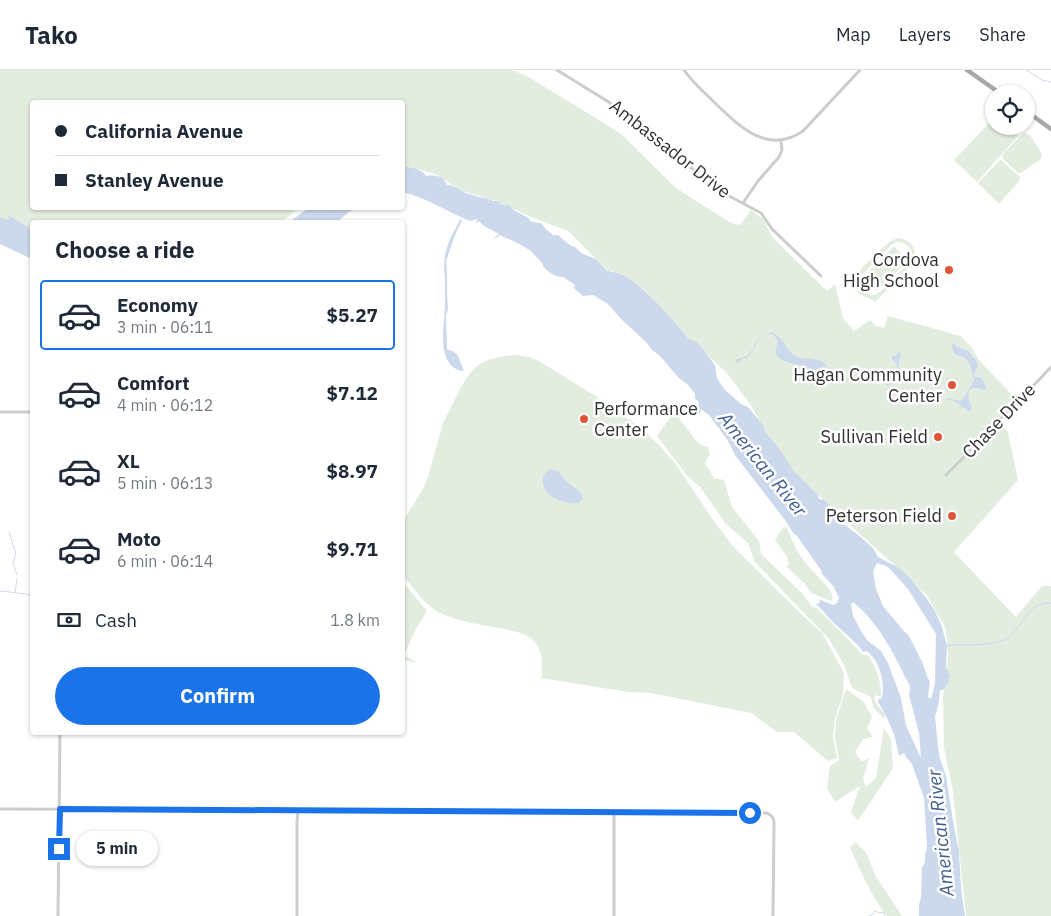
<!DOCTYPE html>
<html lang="en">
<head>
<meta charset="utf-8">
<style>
  :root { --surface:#fff; --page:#f2f2f3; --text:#1f2937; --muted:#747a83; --line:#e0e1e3; --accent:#1a73e8 }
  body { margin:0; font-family:"IBM Plex Sans",sans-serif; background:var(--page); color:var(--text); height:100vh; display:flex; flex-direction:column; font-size:19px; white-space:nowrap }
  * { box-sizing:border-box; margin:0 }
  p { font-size:16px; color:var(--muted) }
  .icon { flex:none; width:28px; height:28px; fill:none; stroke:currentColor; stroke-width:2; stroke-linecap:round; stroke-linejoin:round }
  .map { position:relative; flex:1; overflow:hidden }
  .panel { position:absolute; left:30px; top:150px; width:375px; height:515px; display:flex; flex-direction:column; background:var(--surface); border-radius:5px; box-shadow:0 1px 4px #0004 }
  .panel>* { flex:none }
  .hud { position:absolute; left:30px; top:30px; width:375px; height:110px; border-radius:5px; box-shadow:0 1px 4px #0004; display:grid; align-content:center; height:110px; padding:0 25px; background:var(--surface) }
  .fabs { position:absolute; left:985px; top:15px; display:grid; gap:10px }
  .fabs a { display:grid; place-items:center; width:50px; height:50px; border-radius:50%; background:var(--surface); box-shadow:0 1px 4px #0004; font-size:25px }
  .end { position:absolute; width:22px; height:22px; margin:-11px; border:6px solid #1a73e8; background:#fff; box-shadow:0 0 0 2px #fff }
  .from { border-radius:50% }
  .bubble { position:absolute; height:35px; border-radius:18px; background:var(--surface); box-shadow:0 1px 4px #0004; font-size:16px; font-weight:700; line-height:35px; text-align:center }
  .hud b { display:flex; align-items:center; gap:18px; height:48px; font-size:19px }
  .hud b+b { border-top:1px solid var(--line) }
  .hud i { width:12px; height:12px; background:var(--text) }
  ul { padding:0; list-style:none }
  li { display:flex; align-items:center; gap:15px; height:70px; margin:0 10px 8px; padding:0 15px; border:2px solid transparent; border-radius:5px }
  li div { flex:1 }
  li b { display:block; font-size:19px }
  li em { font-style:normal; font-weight:700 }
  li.selected { border-color:var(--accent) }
  li>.icon { width:45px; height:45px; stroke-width:1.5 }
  h2 { padding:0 25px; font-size:22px; line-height:60px }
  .pay { display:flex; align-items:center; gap:12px; height:55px; padding:0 25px; font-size:19px }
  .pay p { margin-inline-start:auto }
  .action { display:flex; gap:10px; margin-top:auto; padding:10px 25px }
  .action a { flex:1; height:58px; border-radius:30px; background:var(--accent); color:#fff; font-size:20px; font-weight:700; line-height:58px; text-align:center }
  header { display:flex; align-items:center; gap:30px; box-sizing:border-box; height:70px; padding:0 25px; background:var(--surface); border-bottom:1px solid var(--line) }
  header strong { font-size:24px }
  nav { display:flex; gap:28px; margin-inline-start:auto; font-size:18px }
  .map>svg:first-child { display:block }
</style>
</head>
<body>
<header>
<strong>Tako</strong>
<nav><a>Map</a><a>Layers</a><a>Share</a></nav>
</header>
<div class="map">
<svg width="1051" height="846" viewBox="0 0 1051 846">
  <rect width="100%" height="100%" fill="#fff"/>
  <!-- green -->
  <path fill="#e3eddf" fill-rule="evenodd" d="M0 0H512L527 6 620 63 676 118 731 153 740 155 751 140 763 149 772 167 827 221 835 214 843 248 854 261 870 250 876 256 884 258 888 246 961 266 972 278 979 290 1016 329 997 350 1008 362 1018 410 954 482 1016 547 1042 516H1051V846H966L953 722 944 678 943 627 948 587 946 559 926 524 838 444 798 406 765 362 752 337 726 302 689 269 647 222 632 211 613 201H608L568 161 531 147 496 131 462 121 437 105 411 97H403L402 32H32V138H297L289 146 280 152H32V162L0 149Z
    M994 48V56H1013L1017 60 1018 66 977 112 954 90Z
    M1025 63 1030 65 1042 84 1041 89 1021 103H1018L1003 89 1002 85 1021 65Z
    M1000 90H1001L1020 107V110L999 134 978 113Z
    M898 168C912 169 919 181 913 194L875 232C870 227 863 228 858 222 855 218 854 212 856 207 859 198 881 180 888 173L893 170ZM896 172C908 171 915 181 910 192 902 199 886 218 878 223 873 226 867 225 863 221 858 217 858 212 860 207L891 175Z
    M894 176 908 191 877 221 863 207Z
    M516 285 529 287 539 291 597 327 609 338 628 349 640 357 661 377 675 393 713 450 733 476 800 543 822 563 844 603 843 625 835 649 833 666 837 688 828 691 794 662H777L751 643 651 623 628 622 541 608C543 594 543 579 532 569 523 562 510 560 499 558 480 555 457 551 440 543 426 537 412 516 403 505V451L424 417 428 407 443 353 461 317 470 303 478 295 490 289 503 286Z
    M674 342 699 374 708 377 710 384 705 393 714 408 724 410 732 437 759 471 761 484 802 523 812 537 817 538 863 585H868C877 600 881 609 881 627L875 625 874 629 878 636 885 644 884 649 873 637 871 627 852 618 844 595 829 569 755 492 748 473 726 454 700 417 688 407 657 366Z
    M784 456 787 458 796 479 804 491 830 520 833 528 831 531 811 523 805 514 786 496 789 494 787 487 775 470Z
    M403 512 427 541 416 559 404 585 418 593 403 590Z
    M846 619 863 631 872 647 867 658 873 667 863 669 855 682 862 692 869 688 863 709 866 717 876 708 884 658 891 669 893 698 858 751 851 742 860 716 835 732 827 718 830 696 839 690 835 667 836 650Z
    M856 772 867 784 875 805 902 846H887C871 826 860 800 850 777Z"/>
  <!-- water -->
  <path fill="#ccd8ec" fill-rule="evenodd" d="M403 97C412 97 421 98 426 106 435 105 443 105 447 115 455 114 461 122 469 124 475 126 483 128 489 129L492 130V131H496L501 133 500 134 510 136C514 142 521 143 527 147 533 151 526 150 533 152 536 153 539 153 541 153L545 158 553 165H558L571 176 575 177 581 183 596 189 607 201C636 202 670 248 689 269L698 273 711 290 715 295 717 308 725 320 741 334 748 337 763 355 765 362 778 377 794 401 818 425 819 429 824 430 838 444 836 451 839 454 845 455 857 464 873 478 878 487 899 498 911 509 927 529 935 541 941 554 947 576 946 598 950 605 948 613 943 620H940L939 632 935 647 939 685 946 706 954 757 959 781 961 818 965 846H919V835L921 827 922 798 925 792V785L927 777 924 728 912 694 906 687 904 683 899 686 894 664 885 644 878 632 879 628 881 629C886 618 881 600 875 590 873 587 870 584 867 581L863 582C856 571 845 564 835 554 828 548 824 540 816 535L820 532V528L821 530 833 535 837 533 839 528 834 517 822 504 821 500 797 466 793 463 785 450 735 385 728 371 710 346 701 339 700 344H697L694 338 699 336 698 331 695 329V324L688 315 679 308 659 285 652 280 646 272 620 248 608 234 593 225 583 226 576 220 574 218 575 215 563 207C557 208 547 202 543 196 543 195 543 194 542 193 541 192 532 182 531 181 522 175 513 170 503 167L501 165 492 170 499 164 484 156 479 151 476 154 477 149 471 151 467 150C446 140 425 128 403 122ZM877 493 888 497 908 519 936 564 935 614 931 629 928 627 930 612 927 606 923 594 909 566 902 559 883 536 876 519 873 502ZM853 532C881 555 894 585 910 616L909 625 919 663 921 688 906 656 901 628 888 593 881 581 867 570 861 561 853 546 851 534Z
    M309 138H357L349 142 337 152H289Z
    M8 145 29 158H32V189L0 174V147L9 150Z
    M460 149 462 150 455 165 446 191 447 204V224L448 239 446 245 447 279C449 280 452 281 454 282 460 286 460 294 464 300L462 301C436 296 444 257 445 238 445 228 445 219 445 209 443 193 444 183 451 167 454 161 458 155 460 149Z
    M772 263C784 266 786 282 797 287 808 291 830 285 827 304 823 306 820 307 816 306 809 303 806 297 799 295 792 293 782 292 777 286 774 281 777 276 778 271L773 264C761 264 759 269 754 278 752 282 749 285 747 288L742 289 739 292 737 293 736 291 737 289C747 288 747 285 753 279 755 270 763 264 772 263Z
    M952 273 964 280 968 281 976 290 978 296 974 303V307H980L984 312 986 318 985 320C981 319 975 317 972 318 965 322 970 333 972 338L969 341 952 330H947L946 329C952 327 956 332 962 330L966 324 974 310C972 304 971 294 967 290 960 282 952 290 952 273Z
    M901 282 898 300 908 313V314L898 311 887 316 885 313V312L890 310 892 306 891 299V298L895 299 898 296 892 289V286H895L898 283Z
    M550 399 554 400 559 402 565 410 580 422 583 428 579 433C566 435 540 426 543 409 544 404 546 402 550 399Z"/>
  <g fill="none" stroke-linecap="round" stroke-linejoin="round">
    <!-- stream -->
    <path stroke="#ccd8ec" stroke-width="1" d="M1026 0 1042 10 1051 12
      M9 462 16 484 13 493 17 505
      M0 521 27 524 32 527
      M15 522 17 509
      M947 576C954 574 959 575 966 575 977 575 999 574 1008 568 1024 556 1026 532 1051 533
      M869 846 872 845 875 841 879 843 883 842 885 846"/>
    <!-- minor -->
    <path stroke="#cdcdcd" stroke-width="3" d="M557 0 636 49 705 110 731 127 761 143 772 159 821 206
      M684 0C692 12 703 21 713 31 738 55 767 86 803 61L860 0
      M743 133 758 111 779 87 782 80 781 70
      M0 342H32
      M946 405 994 357 997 352 1016 334 1051 297
      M0 739 716 742 767 743C771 745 774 747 774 752L773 846
      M58 846 60 662
      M297 846V753L298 740
      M614 846V742"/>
    <!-- major -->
    <path stroke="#a8a8a8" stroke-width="4.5" d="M967 0 1001 24
      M1026 41 1051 59"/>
  </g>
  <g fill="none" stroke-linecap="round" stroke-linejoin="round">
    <!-- route -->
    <path stroke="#1a73e8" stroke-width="6" d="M59 779 60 739 750 743"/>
  </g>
  <!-- markers -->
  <g fill="#e0543a" stroke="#fff" stroke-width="2">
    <circle cx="949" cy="200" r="5"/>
    <circle cx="952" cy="315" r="5"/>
    <circle cx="584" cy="349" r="5"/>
    <circle cx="938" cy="367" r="5"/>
    <circle cx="952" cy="446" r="5"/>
  </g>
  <g text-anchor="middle" stroke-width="5" stroke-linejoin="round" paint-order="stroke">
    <!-- street labels -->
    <g font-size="18" fill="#303030" stroke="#fff">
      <text transform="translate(670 79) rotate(38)" y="6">Ambassador Drive</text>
      <text transform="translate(999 351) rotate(-46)" y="6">Chase Drive</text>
    </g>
    <!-- poi labels -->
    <g font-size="18" fill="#303030" stroke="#fff" text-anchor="end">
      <text x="939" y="196">Cordova<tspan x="939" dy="21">High School</tspan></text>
      <text x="942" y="311">Hagan Community<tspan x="942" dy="21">Center</tspan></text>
      <text x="594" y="345" text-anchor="start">Performance<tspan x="594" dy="21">Center</tspan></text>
      <text x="928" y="373">Sullivan Field</text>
      <text x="942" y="452">Peterson Field</text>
    </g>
    <!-- water labels -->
    <g font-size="19" font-style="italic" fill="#405f90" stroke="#fff">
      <text transform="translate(763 394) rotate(51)" y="7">American River</text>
      <text transform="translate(940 763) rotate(-96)" y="7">American River</text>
    </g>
  </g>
</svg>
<div class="fabs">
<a><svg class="icon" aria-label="locate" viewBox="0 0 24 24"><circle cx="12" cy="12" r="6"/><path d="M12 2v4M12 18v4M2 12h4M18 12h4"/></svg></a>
</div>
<i class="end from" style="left:750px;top:743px"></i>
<i class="end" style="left:59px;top:779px"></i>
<div class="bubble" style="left:76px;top:761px;width:82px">5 min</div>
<div class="hud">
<b><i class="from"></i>California Avenue</b>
<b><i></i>Stanley Avenue</b>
</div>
<section class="panel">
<h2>Choose a ride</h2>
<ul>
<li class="selected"><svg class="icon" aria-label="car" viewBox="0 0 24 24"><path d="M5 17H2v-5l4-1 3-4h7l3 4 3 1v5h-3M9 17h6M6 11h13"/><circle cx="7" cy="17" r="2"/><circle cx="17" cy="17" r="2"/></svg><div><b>Economy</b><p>3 min · 06:11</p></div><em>$5.27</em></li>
<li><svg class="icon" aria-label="car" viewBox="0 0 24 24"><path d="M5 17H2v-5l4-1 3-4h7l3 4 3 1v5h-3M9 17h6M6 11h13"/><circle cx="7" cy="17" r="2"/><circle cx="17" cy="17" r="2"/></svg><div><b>Comfort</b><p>4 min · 06:12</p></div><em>$7.12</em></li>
<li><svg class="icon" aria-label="car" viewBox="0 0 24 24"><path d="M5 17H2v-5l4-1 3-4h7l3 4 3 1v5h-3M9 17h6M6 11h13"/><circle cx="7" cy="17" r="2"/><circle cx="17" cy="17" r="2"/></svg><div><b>XL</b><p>5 min · 06:13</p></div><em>$8.97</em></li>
<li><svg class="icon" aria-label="car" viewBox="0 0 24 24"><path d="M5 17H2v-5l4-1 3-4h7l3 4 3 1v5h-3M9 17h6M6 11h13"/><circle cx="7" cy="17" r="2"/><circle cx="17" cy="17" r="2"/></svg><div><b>Moto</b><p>6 min · 06:14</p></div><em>$9.71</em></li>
</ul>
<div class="pay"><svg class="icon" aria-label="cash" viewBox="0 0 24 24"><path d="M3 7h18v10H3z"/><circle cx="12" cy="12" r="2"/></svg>Cash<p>1.8 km</p></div>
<div class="action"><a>Confirm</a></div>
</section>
</div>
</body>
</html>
